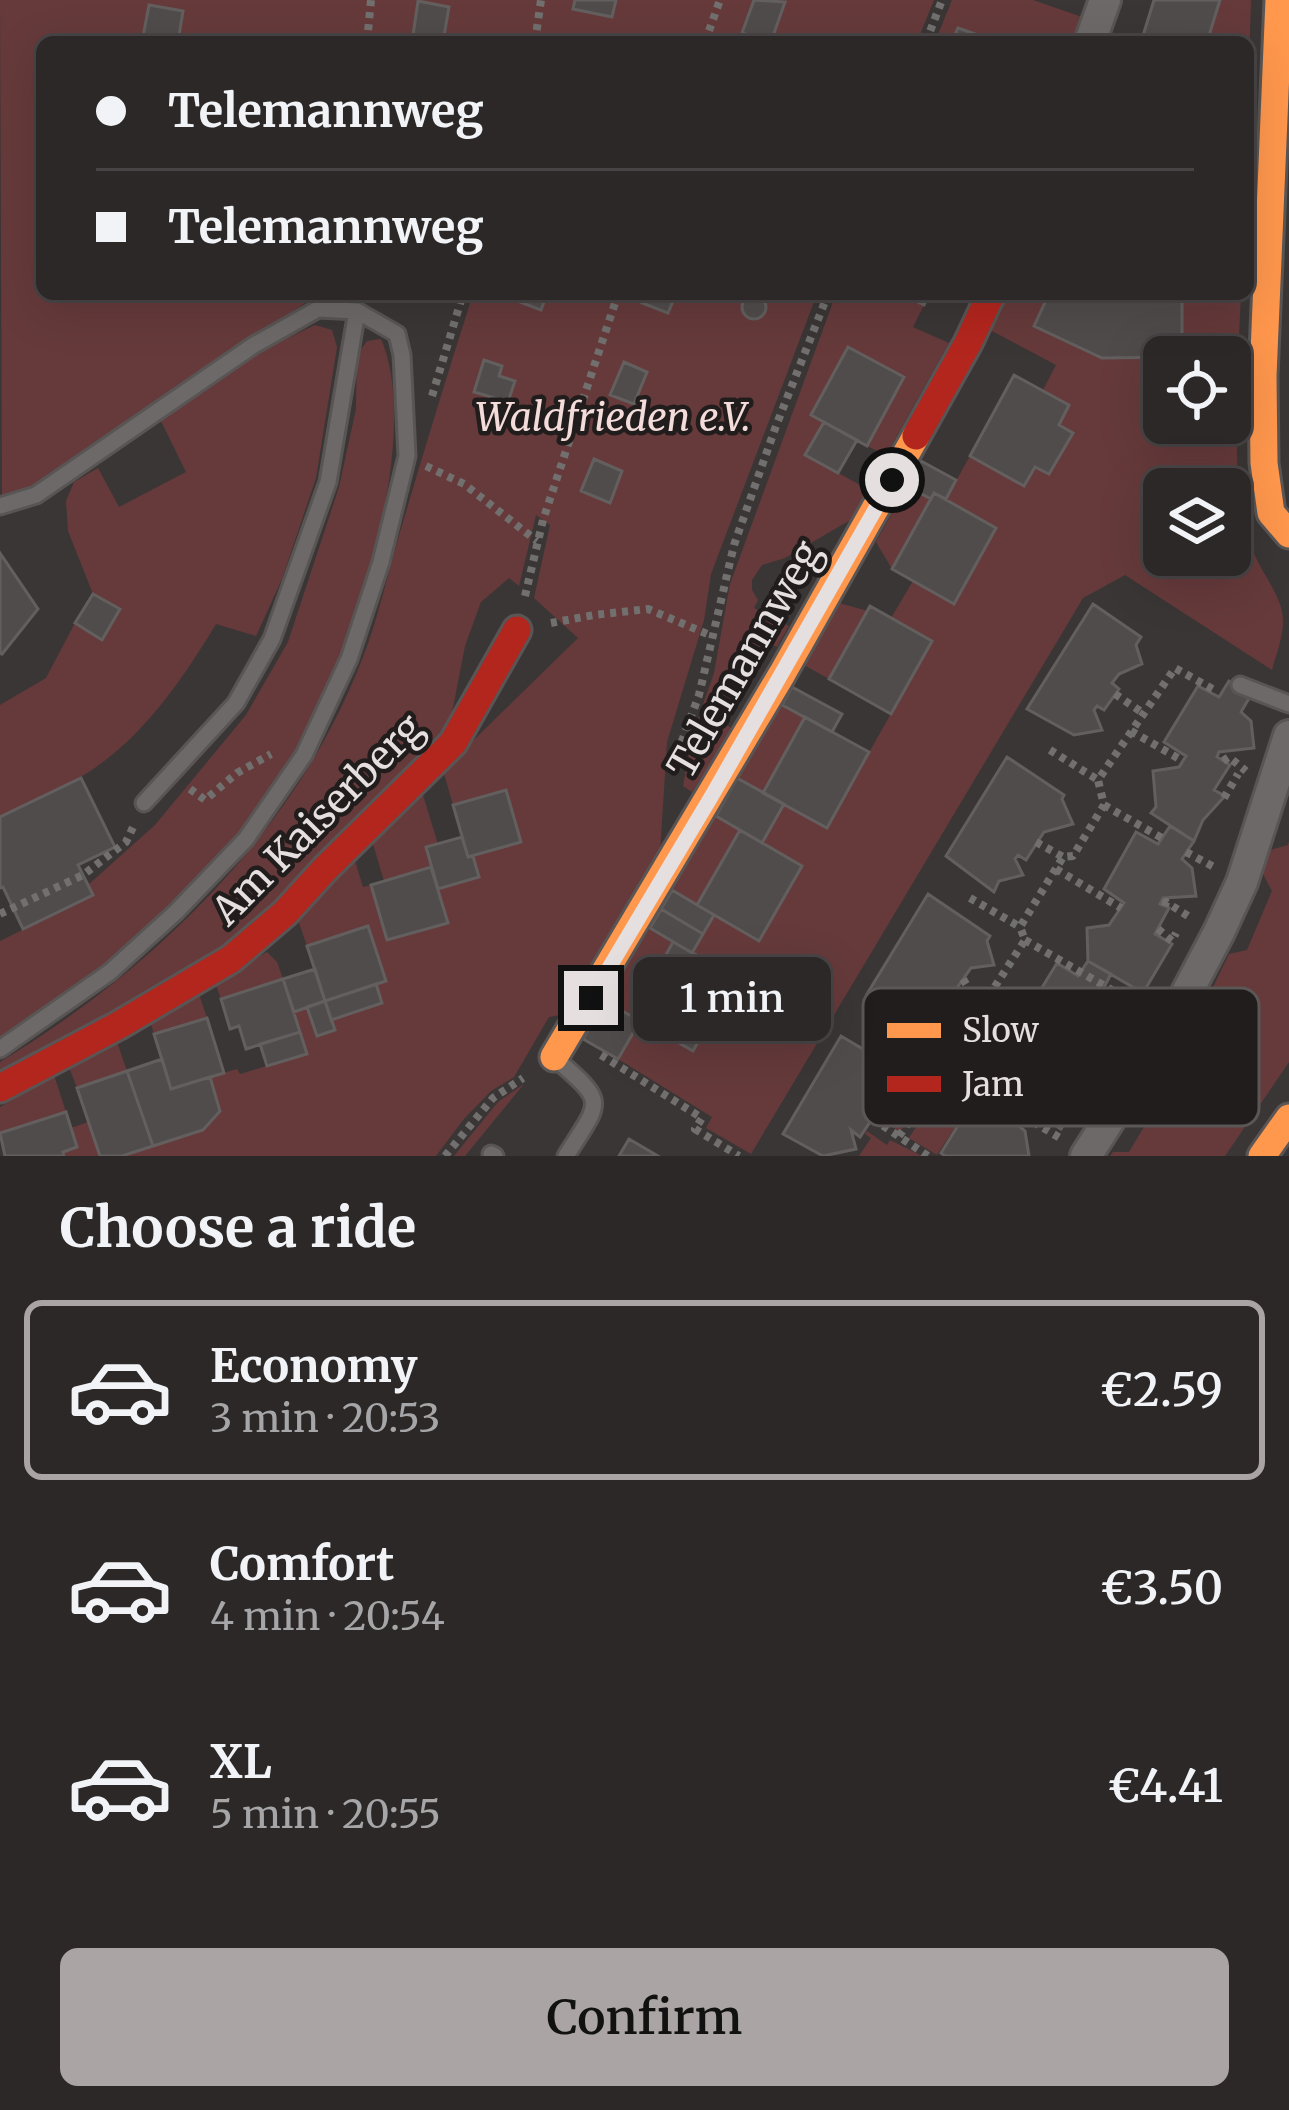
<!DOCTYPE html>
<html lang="en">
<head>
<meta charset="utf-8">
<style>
  :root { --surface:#2c2828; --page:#383434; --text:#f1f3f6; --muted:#a6a6a8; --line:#484445; --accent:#aaa4a4 }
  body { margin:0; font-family:Merriweather,serif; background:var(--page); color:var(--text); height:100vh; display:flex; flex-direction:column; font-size:45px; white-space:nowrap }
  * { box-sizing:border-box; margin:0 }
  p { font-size:39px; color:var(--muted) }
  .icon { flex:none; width:66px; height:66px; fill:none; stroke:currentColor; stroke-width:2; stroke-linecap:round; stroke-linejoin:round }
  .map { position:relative; height:1156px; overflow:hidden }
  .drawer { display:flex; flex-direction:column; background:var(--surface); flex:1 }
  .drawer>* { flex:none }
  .banner { position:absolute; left:36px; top:36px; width:1218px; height:264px; border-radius:18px; box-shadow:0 12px 48px #0002,0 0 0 3px var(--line); display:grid; align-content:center; height:264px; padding:0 60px; background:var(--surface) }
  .controls { position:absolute; left:1143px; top:336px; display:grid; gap:24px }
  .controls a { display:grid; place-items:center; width:108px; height:108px; border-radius:18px; background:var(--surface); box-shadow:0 12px 48px #0002,0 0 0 3px var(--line); font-size:60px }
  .end { position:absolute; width:54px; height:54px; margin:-27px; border:15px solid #e5dfdf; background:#111; box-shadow:0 0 0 6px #111 }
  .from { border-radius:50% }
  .bubble { position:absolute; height:84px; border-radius:18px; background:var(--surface); box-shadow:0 12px 48px #0002,0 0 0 3px var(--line); font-size:39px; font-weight:600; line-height:84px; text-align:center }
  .banner b { display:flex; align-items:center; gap:42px; height:114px; font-size:45px }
  .banner b+b { border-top:3px solid var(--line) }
  .banner i { width:30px; height:30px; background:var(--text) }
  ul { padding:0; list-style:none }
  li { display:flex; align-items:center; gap:36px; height:180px; margin:0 24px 18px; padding:0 36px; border:6px solid transparent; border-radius:18px }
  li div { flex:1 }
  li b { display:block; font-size:45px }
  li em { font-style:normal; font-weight:600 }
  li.selected { border-color:var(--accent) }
  li>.icon { width:108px; height:108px; stroke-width:1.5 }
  h2 { padding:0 60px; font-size:54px; line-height:144px }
  .action { display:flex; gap:24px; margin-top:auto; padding:24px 60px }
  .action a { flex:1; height:138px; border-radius:18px; background:var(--accent); color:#111; font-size:48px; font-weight:600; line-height:138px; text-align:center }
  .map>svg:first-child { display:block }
</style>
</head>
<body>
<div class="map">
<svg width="1289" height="1156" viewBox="0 0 1289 1156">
  <rect width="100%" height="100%" fill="#3b3636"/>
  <!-- green -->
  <path fill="#663a3b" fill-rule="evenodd" d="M0 0H934L917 42H42V294H319L89 446 42 482 2 497Z
    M952 0H1033L1082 17 1073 42H998L958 28 952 42H935Z
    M1220 0H1251L1248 94V42H1207Z
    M473 294H817L711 574 704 620 667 742 660 852 560 1015 549 1017 514 1077 491 1091 463 1120 436 1156H122L203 1130 220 1111 210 1077 237 1069 240 1074 306 1054 294 1012 307 1007 331 1020 382 1003 376 984 386 980 368 926 307 946 297 917 355 861 363 887 371 885 388 940 447 923 438 889 478 877 473 856 521 842 506 790 453 805 443 770 578 638 534 598 550 525 536 515 519 586 509 578 481 602 465 646 447 738 242 934 0 1076V1062C154 969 295 832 361 662 377 623 386 580 398 539 422 457 447 375 473 294Z
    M836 294H902L924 305 913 327 949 343 886 455 867 446 904 377 848 347 811 414 824 422 806 455 869 490 852 519 785 558 762 565 752 580V590L758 600 754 608 789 626 777 647 766 642 721 720 732 729 692 792 683 786 693 733 714 673 730 584Z
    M1008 294H1241C1238 362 1233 433 1240 501 1242 523 1249 544 1259 564 1269 583 1284 602 1283 624 1282 640 1276 655 1272 670L1125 575 1083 598 751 1154 706 1128 712 1117 618 1059 640 1021 694 1050 735 977 692 953 714 915 760 940 802 867 762 843 784 804 827 827 932 641 891 618 913 581 954 603 996 529 946 499 970 456 1024 486 1035 467 1050 474 1072 433 1059 425 1069 405 1043 390 1056 365 990 330ZM1164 357H1230V423H1164ZM1164 489H1230V555H1164Z
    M315 325 332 330 337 347 316 478 282 579 256 636 216 624C181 682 138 745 77 779 53 794 26 805 0 817V705L46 678 75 623 102 639 120 610 93 594 68 531 66 501 74 482 98 468 119 507 186 472 159 417 258 352Z
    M381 339C403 390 393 467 382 519 358 630 311 742 241 832 226 851 207 867 190 884 162 911 134 941 104 966 72 993 35 1015 0 1039V941L93 895 88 885 155 825 246 715 288 642 339 487 356 409 357 355 367 341Z
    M907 486 931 499 892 569 876 542Z
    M839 603 868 611 829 679 804 665Z
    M782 705 805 717 763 793 737 778Z
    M422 792 438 844 426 848 431 867 384 881 373 844Z
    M716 816 740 830 697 905 672 890Z
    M1289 841V1062L1225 1156H1110L1113 1152H1129L1160 1100 1155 1084 1167 1063 1184 1062 1218 1007 1212 989 1229 954 1247 950 1272 891 1262 872 1270 850 1288 845Z
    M650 928 673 942 632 1016 605 1001Z
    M267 952 277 962 283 979 221 999 215 982Z
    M198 991 207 1018 154 1034 150 1020Z
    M116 1039 127 1071 77 1088 69 1067Z
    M914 1060 920 1063 911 1076 929 1088 900 1132 877 1117Z
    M54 1075 66 1112 0 1133V1107Z
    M946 1080 974 1098 937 1155 909 1138Z
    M524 1084 465 1156H454L498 1102Z
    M88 1122 100 1156H64L63 1152 71 1128Z
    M867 1131 887 1145 890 1140 922 1156H859L871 1138 865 1134Z"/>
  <!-- building -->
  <path fill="#514c4c" stroke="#635f5f" stroke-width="3" d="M575 0H616L612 17 573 9Z
    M754 0 785 2 771 42 742 33Z
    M1154 0H1220L1207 42H1141Z
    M418 1 449 7 443 42H412Z
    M149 5 183 11 178 42H142Z
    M958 28 998 42H952Z
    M499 294H547L541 310Z
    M646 294H676L668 313 642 303Z
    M902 294H929L924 305Z
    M1049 294H1123L1134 299H1182V357L1102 358 1034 326Z
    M742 307a12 12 0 1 1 24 0a12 12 0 1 1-24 0Z
    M848 347 904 377 867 446 811 415Z
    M484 360 502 366 499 376 515 381 508 402 474 392Z
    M624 362 647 372 634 404 610 395Z
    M1014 375 1069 405 1059 425 1073 433 1049 474 1035 467 1024 486 970 456Z
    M824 422 857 440 838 473 805 455Z
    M594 459 622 471 610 503 581 491Z
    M921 461 956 480 946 499 934 493 931 499 907 486Z
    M934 493 996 528 954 604 892 569Z
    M0 553 38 609 2 654 0 653Z
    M93 594 120 609 102 640 75 623Z
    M1093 604 1141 637 1136 645 1142 664 1119 674 1112 683 1119 689 1104 710 1097 706 1094 710 1102 730 1074 735 1027 709Z
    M870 606 932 641 891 714 829 679Z
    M1229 681 1251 695 1241 712 1251 721 1254 748 1219 752 1217 757 1230 765 1214 790 1225 796 1203 820 1194 841 1151 813 1156 807 1153 771 1179 767 1186 756 1164 742 1198 686 1219 697Z
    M792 687 842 714 832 732 782 705Z
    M805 717 869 752 827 828 763 793Z
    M1007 757 1064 795 1062 799 1073 824 1044 832 1026 860 1018 855 1015 859 1023 875 999 881 994 892 946 856Z
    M81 778 115 847 78 865 93 895 23 929 3 887 0 888V817Z
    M737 778 784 804 762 843 716 816Z
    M506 790 521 842 468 857 453 805Z
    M1170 826 1194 841 1182 859 1192 868 1196 896 1163 898 1160 904 1169 908 1155 934 1172 944 1143 993 1088 961 1087 928 1109 925 1124 903 1104 889 1136 832 1158 844Z
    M740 830 802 866 759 941 697 905Z
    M462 837 468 857 473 856 479 877 438 889 426 847Z
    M431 867 448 923 387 940 371 885Z
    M672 890 714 915 703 934 661 909Z
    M928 894 990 936 987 941 994 965 971 968 949 999 936 991 940 1014 918 1027 867 994Z
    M661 909 703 934 692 953 650 928Z
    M368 926 386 981 325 1001 307 946Z
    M673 942 735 976 693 1051 632 1016Z
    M1088 961 1111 974 1102 991 1112 1001 1116 1028 1080 1036 1078 1039 1088 1044 1072 1069 1090 1080 1061 1129 1005 1095 1015 1080 1010 1051 1035 1046 1043 1034 1021 1022 1057 963 1078 976Z
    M315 969 325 1001 294 1012 283 979Z
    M283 979 300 1032 246 1049 239 1026 230 1029 221 999Z
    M376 984 382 1003 331 1020 325 1001Z
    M325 1001 335 1030 317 1036 307 1007Z
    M605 1001 640 1021 618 1059 583 1039Z
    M207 1018 224 1073 171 1089 154 1034Z
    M300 1032 307 1054 267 1066 260 1044Z
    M841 1036 903 1073 906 1102 880 1107 860 1137 851 1130 856 1149 823 1156 783 1134Z
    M162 1059 171 1089 210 1077 220 1111 203 1130 153 1146 127 1071Z
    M127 1071 153 1146 122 1156H100L77 1088Z
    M1005 1095 1029 1109 1019 1126 1025 1131 1029 1156H945L941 1153 975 1098 995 1111Z
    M66 1112 77 1147 63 1152 64 1156H5L0 1133Z
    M629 1139 658 1156H619Z"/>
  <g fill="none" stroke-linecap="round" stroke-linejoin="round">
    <defs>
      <path id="lane" d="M0 506 36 495 254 345 318 309 357 311 397 334 402 355 407 456 381 562 349 659 304 755 246 839 176 912 110 972 0 1049
        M1240 685 1289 704
        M144 803 236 703 272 639 328 482 357 311
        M556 1059C608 1104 601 1100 566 1156
        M491 1154 495 1156"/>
      <path id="street" d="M1090 42 1105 0
        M1086 1156 1171 1023 1219 932 1242 882 1289 736"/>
      <path id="slow" d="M1279 0 1263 376 1264 463 1271 513 1289 534
        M554 1057 782 674 916 436
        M1262 1156 1289 1118"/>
      <path id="jam" d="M916 436 968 343 991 294
        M0 1088 119 1025 231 959 285 913 325 869 453 743 517 630"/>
    </defs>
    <!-- lane casing -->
    <use href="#lane" stroke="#595555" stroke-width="21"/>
    <!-- street casing -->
    <use href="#street" stroke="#595555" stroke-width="36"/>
    <!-- slow casing -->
    <use href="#slow" stroke="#595555" stroke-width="33"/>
    <!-- jam casing -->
    <use href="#jam" stroke="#595555" stroke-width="33"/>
    <!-- path -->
    <path stroke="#726f6f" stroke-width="8" stroke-dasharray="6 6" stroke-linecap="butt" d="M367 42 371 0
      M535 42 541 0
      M705 42 720 0
      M926 42 942 0
      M432 396 463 294
      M426 466 464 484 537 541
      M525 596 543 520 618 294
      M551 623 594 615 648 609 712 636
      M1115 694 1143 713
      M1131 731 1183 761
      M1050 750 1098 780
      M1223 761 1229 757 1246 771
      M680 766 682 741 699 695 734 545 776 426 828 294
      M190 789 205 800 237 773 271 754
      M1224 798 1238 774
      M1104 805 1162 838
      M1036 842 1063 857
      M1186 852 1214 867
      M1056 869 1121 908
      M970 898 1020 927
      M1165 906 1166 902 1191 918
      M0 914 83 875 126 842 135 823
      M1158 929 1172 941 1176 933
      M1025 940 1143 1008
      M963 979 975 999
      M983 1005 1038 1042
      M879 1029 1060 1138
      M1082 1042 1085 1034 1116 1057
      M601 1055 702 1118 695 1129 739 1156
      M1077 1061 1082 1075 1104 1050
      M873 1119 928 1156
      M899 1136 934 1086V1062L975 999 983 1005 1025 940 1020 927 1063 857 1073 856 1104 805 1098 780 1175 668 1216 691
      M445 1156 493 1098 523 1078"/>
    <!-- lane -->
    <use href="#lane" stroke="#6d6969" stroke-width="15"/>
    <!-- street -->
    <use href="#street" stroke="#6d6969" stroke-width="30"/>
    <!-- slow -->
    <use href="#slow" stroke="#ff974d" stroke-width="27"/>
    <!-- jam -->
    <use href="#jam" stroke="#b3261e" stroke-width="27"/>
  </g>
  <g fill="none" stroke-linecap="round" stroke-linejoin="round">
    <!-- route -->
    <path stroke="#e5dfdf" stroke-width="15" d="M591 998 714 792 892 480"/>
  </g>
  <g text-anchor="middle" stroke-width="9" stroke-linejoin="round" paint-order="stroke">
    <!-- park labels -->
    <g font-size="39" font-style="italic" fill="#f4dcdb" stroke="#211d1d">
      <text x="613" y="431">Waldfrieden e.V.</text>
    </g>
    <!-- street labels -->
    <g font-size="39" fill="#e5dfdf" stroke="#211d1d">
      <text transform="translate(744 659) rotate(-60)" y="14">Telemannweg</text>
      <text transform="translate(317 819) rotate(-45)" y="14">Am Kaiserberg</text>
    </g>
  </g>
  <!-- legend -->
  <rect x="863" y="988" width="396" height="138" rx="18" fill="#211d1d" stroke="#5c5757" stroke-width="3"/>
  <rect x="887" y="1023" width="54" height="15" fill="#ff974d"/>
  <rect x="887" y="1076" width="54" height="16" fill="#b3261e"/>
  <g font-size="33" fill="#e5dfdf">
    <text x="962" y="1042">Slow</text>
    <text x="962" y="1096">Jam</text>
  </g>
</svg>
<div class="controls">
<a><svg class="icon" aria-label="locate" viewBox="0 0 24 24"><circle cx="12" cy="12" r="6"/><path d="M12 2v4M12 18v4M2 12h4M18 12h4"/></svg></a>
<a><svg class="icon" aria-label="layers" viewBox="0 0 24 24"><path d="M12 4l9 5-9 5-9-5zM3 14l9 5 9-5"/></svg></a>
</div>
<i class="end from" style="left:892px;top:480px"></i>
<i class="end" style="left:591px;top:998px"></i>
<div class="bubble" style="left:633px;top:957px;width:198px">1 min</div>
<div class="banner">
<b><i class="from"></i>Telemannweg</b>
<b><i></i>Telemannweg</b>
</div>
</div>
<section class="drawer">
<h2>Choose a ride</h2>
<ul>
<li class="selected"><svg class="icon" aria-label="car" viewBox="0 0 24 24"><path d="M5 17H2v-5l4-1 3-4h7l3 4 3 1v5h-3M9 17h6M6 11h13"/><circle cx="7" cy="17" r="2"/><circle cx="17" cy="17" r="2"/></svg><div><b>Economy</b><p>3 min · 20:53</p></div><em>€2.59</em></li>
<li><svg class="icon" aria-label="car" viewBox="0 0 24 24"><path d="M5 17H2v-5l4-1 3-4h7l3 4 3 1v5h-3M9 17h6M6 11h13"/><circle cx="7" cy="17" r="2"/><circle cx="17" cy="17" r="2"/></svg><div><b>Comfort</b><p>4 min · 20:54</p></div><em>€3.50</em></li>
<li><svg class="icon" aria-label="car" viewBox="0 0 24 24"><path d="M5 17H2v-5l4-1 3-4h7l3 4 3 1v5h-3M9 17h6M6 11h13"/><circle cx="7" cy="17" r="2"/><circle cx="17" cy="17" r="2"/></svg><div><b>XL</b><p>5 min · 20:55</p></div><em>€4.41</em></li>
</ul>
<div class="action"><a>Confirm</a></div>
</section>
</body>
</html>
